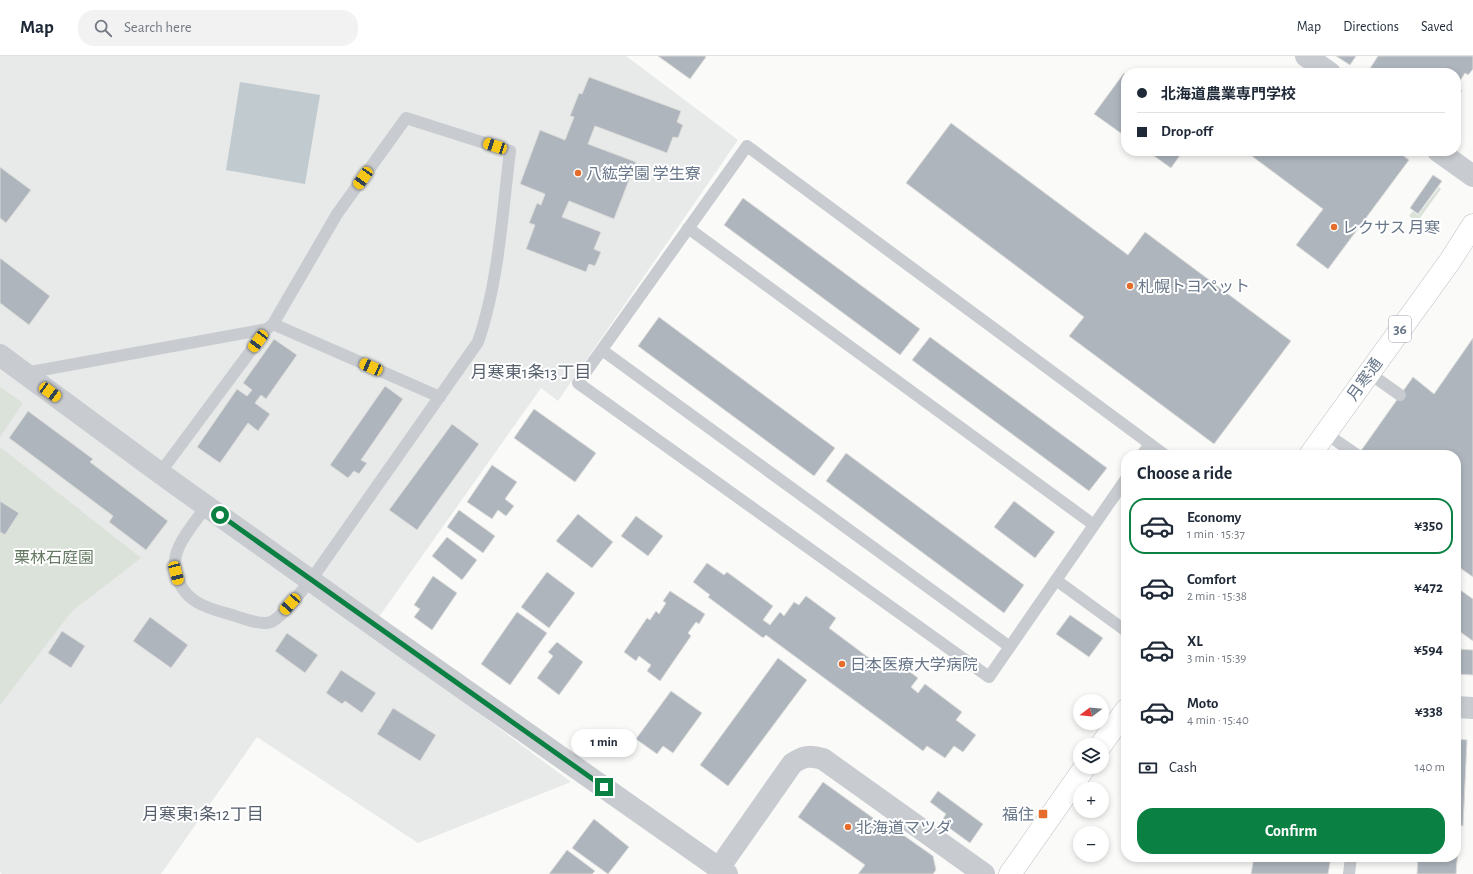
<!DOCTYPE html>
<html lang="en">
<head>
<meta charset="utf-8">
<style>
  :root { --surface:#fff; --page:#f2f2f3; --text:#1f2937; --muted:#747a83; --line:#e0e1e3; --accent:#0b8043 }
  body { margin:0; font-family:"Alegreya Sans","Noto Sans JP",sans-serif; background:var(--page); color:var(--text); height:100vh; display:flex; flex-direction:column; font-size:15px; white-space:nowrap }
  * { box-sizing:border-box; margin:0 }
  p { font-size:13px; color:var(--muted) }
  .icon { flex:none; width:22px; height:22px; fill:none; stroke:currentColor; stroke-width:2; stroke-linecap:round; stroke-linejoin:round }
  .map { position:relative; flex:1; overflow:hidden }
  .side { position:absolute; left:1121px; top:394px; width:340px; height:412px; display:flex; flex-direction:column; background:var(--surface); border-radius:16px; box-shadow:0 2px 6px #0003 }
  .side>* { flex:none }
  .banner { position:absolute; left:1121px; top:12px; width:340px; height:88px; border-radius:16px; box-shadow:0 2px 6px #0003; display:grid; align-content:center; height:88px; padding:0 16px; background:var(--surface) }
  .needle { width:26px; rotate:254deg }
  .fabs { position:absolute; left:1073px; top:638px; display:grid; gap:8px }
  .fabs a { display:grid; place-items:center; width:36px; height:36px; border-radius:50%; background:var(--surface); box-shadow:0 2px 6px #0003; font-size:20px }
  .end { position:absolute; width:18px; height:18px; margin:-9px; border:5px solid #0b8043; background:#fff; box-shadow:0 0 0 2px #fff }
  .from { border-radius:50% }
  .bubble { position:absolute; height:28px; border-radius:14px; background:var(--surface); box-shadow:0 2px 6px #0003; font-size:13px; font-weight:600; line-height:28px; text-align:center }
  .car { position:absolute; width:12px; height:24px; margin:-12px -6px; border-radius:5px; box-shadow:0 0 3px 1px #0007; background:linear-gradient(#f5c518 24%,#345 0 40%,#f5c518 0 76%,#345 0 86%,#f5c518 0) }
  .banner b { display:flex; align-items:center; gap:14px; height:38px; font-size:15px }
  .banner b+b { border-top:1px solid var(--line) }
  .banner i { width:10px; height:10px; background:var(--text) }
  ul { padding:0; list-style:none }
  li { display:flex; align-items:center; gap:12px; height:56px; margin:0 8px 6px; padding:0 8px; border:2px solid transparent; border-radius:16px }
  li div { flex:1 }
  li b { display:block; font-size:15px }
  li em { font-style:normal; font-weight:600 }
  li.active { border-color:var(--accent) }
  li>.icon { width:36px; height:36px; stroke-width:1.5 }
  h2 { padding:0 16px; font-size:18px; line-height:48px }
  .pay { display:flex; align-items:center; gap:10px; height:44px; padding:0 16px; font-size:15px }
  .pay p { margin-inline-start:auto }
  .action { display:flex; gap:8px; margin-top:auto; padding:8px 16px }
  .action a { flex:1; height:46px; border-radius:16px; background:var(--accent); color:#fff; font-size:16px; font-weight:600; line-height:46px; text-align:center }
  header { display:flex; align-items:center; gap:24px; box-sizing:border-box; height:56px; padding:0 20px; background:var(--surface); border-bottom:1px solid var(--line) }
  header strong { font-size:19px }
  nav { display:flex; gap:22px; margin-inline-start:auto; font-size:14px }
  .search { width:280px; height:36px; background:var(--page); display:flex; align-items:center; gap:10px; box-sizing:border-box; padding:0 14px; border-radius:16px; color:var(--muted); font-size:15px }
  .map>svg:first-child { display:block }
</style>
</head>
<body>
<header>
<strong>Map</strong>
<div class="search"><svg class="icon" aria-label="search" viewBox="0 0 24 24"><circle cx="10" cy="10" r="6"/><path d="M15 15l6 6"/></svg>Search here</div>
<nav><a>Map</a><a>Directions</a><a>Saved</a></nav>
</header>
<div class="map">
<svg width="1473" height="818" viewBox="0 0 1473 818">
  <rect width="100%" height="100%" fill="#fafaf8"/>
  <!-- built -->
  <path fill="#e8e9e9" d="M0 0H626L738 84 558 345 541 332 369 575 571 726 418 787 257 681 161 818H2L0 816Z"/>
  <!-- green -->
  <path fill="#dbe2d9" d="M1439 131 1441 133 1417 166 1409 160 1413 155 1418 159Z
    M0 331 23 347 0 381Z
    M0 391 141 502 72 555 0 649Z"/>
  <!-- water -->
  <path fill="#c1cacf" d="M240 26 320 39 305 128 226 114Z"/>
  <!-- building -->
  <path fill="#aeb5bd" stroke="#dcdcda" d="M658 0H705L706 1 690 23Z
    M1336 0H1356L1350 9Z
    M1378 0H1473V13L1468 19 1465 17 1456 31V17H1367Z
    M1124 17 1126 19V78L1125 80 1094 58Z
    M589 21 681 55 677 66 683 69 678 82 673 81 667 97 595 70 588 88 636 106 614 163 569 145 562 161 601 176 594 193 601 196 595 210 589 208 586 216 526 193 535 169 529 167 537 147 541 149 545 138 520 128 540 74 565 84 574 61 570 60 579 37 582 38Z
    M1456 31 1462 35 1456 43Z
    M951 67 1128 199 1145 176 1291 285 1214 388 1069 280 1084 261 906 127Z
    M1147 95H1183L1171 112Z
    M1245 95H1397L1409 104 1328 213 1296 189 1323 153Z
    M0 111 31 134 6 167 0 162Z
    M1433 119 1442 125 1418 158 1410 152Z
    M743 142 920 273 900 299 724 169Z
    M0 202 50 240 29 269 0 247Z
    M659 261 835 392 814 420 638 290Z
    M930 281 1107 412 1089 435 912 304Z
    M1473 282V521L1456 509V399H1358L1413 321 1434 338Z
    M274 283 297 299 266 343 261 339 255 347 270 358 258 375 248 367 220 407 197 391 237 333 247 340 252 334 243 327Z
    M385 330 403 343 361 404 367 407 359 418 354 415 348 422 330 409Z
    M534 353 596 397 575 426 514 382Z
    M28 355 93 403 90 406 168 465 146 494 109 466 113 460 9 382Z
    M452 368 479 388 417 474 389 454Z
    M846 397 1024 529 1004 557 826 425Z
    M492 409 517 426 505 443 514 450 506 460 498 454 492 463 467 446Z
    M0 445 19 457 5 479 0 476Z
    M1014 445 1055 476 1035 502 994 471Z
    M459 454 495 480 483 497 447 471Z
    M578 458 613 486 592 512 556 485Z
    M636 460 663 480 648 500 621 480Z
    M447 481 477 504 462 524 432 500Z
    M707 507 724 519 727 516 773 550 763 564 770 569 780 556 784 560 794 546 799 549 806 540 836 562 829 572 885 614 893 603 918 622 911 631 918 637 925 628 962 656 956 664 976 679 963 696 954 690 945 702 927 690 923 695 766 579 763 582 708 541 710 539 693 526Z
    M547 516 575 537 549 572 521 551Z
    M433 520 457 537 432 574 414 561 420 553 414 549Z
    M1456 531 1473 543V585L1459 575 1456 579Z
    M670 535 705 558 699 568 696 566 688 577 691 580 660 625 647 615 651 609 639 600 636 605 624 596 647 562 650 564 656 555 659 558 666 547 663 545Z
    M517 556 547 577 510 629 481 608Z
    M1070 559 1103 582 1089 601 1056 578Z
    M150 561 188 589 171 612 133 585Z
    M62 575 85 590 71 612 48 597Z
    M287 577 318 599 305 617 275 595Z
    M557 586 583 606 559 639 537 622 553 600 548 596Z
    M1456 593 1473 594V619L1456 618Z
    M778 602 807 624 728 730 700 709Z
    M341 614 376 637 362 657 345 645 342 648 326 637Z
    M671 635 702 657 673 697 663 690 657 698 636 683Z
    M393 652 436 679 420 705 377 678Z
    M1456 683 1467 684 1463 770 1456 769Z
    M823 726 887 772 889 769 933 800 936 814 933 818H858L865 809 798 761Z
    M938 735 983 768 970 787 941 766 946 758 930 746Z
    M594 763 629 791 608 818 572 792Z
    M1456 779H1459L1456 818H1417L1418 801H1456Z
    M567 794 595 815 592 818H549Z
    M1254 801H1331L1328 818H1251Z"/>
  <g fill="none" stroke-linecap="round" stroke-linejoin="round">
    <defs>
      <path id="trunk" d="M1310 399 1450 205 1473 169
        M1101 689 1126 654
        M1010 818 1085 711"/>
    </defs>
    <!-- trunk casing -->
    <use href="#trunk" stroke="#babdc1" stroke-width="23"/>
    <!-- service -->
    <path stroke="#c8cbcf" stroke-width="12" d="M688 172 1094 469
      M273 268 440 341
      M602 294 1010 591
      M25 317 267 273
      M1369 317 1400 339
      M1325 377 1357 399
      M1142 399 1150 388
      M160 417 267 273 273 268 337 158 406 62 510 95C502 159 499 225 478 286L311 524C301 535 283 561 271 566 259 570 240 561 229 558 206 552 183 545 177 519 174 510 174 502 178 493 184 478 197 463 207 450
      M1056 524 1126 423
      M1126 575 1056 524 989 621 578 327 747 90 1165 399
      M1349 818 1351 801"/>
    <!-- minor -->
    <path stroke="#c8cbcf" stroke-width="22" d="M1306 0 1330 17
      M1438 95 1473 120
      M0 299 160 417 387 579 727 818
      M719 812 792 708C803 700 810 699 823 703L984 818"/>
    <!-- tertiary -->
    <path stroke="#c8cbcf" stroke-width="22" d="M1456 651 1473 652"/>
    <!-- trunk -->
    <use href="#trunk" stroke="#fff" stroke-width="22"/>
  </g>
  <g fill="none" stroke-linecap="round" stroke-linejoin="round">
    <!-- route -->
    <path stroke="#0b8043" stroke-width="5" d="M220 459 604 731"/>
  </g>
  <!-- markers -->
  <g fill="#e66c2c" stroke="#fff" stroke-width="1.5">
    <circle cx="578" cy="117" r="4"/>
    <circle cx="1334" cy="171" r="4"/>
    <circle cx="1130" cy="230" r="4"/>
    <circle cx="842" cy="608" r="4"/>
    <rect x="1038" y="753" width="10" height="10" rx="2"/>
    <circle cx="848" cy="771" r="4"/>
  </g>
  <g text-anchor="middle" stroke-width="4" stroke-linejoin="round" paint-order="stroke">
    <!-- shield labels -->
    <rect fill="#fff" stroke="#95a0ac" stroke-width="1" x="1389" y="260" width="22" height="26" rx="3"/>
    <g font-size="15" font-weight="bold" fill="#687789">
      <text x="1400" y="278">36</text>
    </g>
    <!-- poi labels -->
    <g font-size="16" fill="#687789" stroke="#fff" text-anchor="start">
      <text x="586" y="123">八紘学園 学生寮</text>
      <text x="1342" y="177">レクサス 月寒</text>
      <text x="1138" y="236">札幌トヨペット</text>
      <text x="850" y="614">日本医療大学病院</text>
      <text x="1034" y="764" text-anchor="end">福住</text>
      <text x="856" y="777">北海道マツダ</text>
    </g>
    <!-- street labels -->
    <g font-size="16" fill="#687789" stroke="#fff">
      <text transform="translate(1364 323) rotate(-54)" y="6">月寒通</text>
    </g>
    <!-- park labels -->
    <g font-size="16" fill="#667a64" stroke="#fff">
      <text x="54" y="507">栗林石庭園</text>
    </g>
    <!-- neighbourhood labels -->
    <g font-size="17" fill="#57616e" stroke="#fff">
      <text x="531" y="322">月寒東1条13丁目</text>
      <text x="203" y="764">月寒東1条12丁目</text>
    </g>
  </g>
</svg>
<div class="fabs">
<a><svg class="needle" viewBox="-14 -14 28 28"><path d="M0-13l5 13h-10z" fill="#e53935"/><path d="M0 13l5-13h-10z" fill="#747a83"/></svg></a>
<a><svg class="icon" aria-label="layers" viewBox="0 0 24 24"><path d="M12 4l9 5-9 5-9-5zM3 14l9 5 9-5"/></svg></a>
<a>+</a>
<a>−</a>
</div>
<i class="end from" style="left:220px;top:459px"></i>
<i class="end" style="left:604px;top:731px"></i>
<div class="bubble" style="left:571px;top:673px;width:66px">1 min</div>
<i class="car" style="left:495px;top:90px;rotate:288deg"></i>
<i class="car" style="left:363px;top:122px;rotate:215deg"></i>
<i class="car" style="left:258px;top:285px;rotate:217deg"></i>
<i class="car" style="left:371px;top:311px;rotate:294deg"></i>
<i class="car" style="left:50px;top:336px;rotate:126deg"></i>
<i class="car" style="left:176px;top:517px;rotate:165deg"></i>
<i class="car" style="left:290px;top:548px;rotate:222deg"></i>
<div class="banner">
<b><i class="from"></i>北海道農業専門学校</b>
<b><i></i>Drop-off</b>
</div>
<section class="side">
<h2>Choose a ride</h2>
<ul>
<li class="active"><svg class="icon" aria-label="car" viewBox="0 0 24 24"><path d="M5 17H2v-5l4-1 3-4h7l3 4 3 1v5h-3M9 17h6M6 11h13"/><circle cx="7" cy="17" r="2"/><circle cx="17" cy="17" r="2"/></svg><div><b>Economy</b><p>1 min · 15:37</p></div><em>¥350</em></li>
<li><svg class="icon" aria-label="car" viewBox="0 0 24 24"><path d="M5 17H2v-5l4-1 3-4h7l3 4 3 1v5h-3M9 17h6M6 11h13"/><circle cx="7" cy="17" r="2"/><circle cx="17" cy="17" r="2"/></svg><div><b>Comfort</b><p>2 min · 15:38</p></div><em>¥472</em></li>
<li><svg class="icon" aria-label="car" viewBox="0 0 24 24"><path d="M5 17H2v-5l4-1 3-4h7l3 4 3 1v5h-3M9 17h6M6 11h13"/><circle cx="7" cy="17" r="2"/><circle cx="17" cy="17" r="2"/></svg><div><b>XL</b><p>3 min · 15:39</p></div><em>¥594</em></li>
<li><svg class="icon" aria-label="car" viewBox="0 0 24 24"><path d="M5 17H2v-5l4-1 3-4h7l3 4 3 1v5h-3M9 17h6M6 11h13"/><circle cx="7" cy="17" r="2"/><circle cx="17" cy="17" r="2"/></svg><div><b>Moto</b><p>4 min · 15:40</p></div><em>¥338</em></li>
</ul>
<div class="pay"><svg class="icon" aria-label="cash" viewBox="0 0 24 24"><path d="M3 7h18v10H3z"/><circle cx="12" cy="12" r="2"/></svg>Cash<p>140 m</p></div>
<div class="action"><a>Confirm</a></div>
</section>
</div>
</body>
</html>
